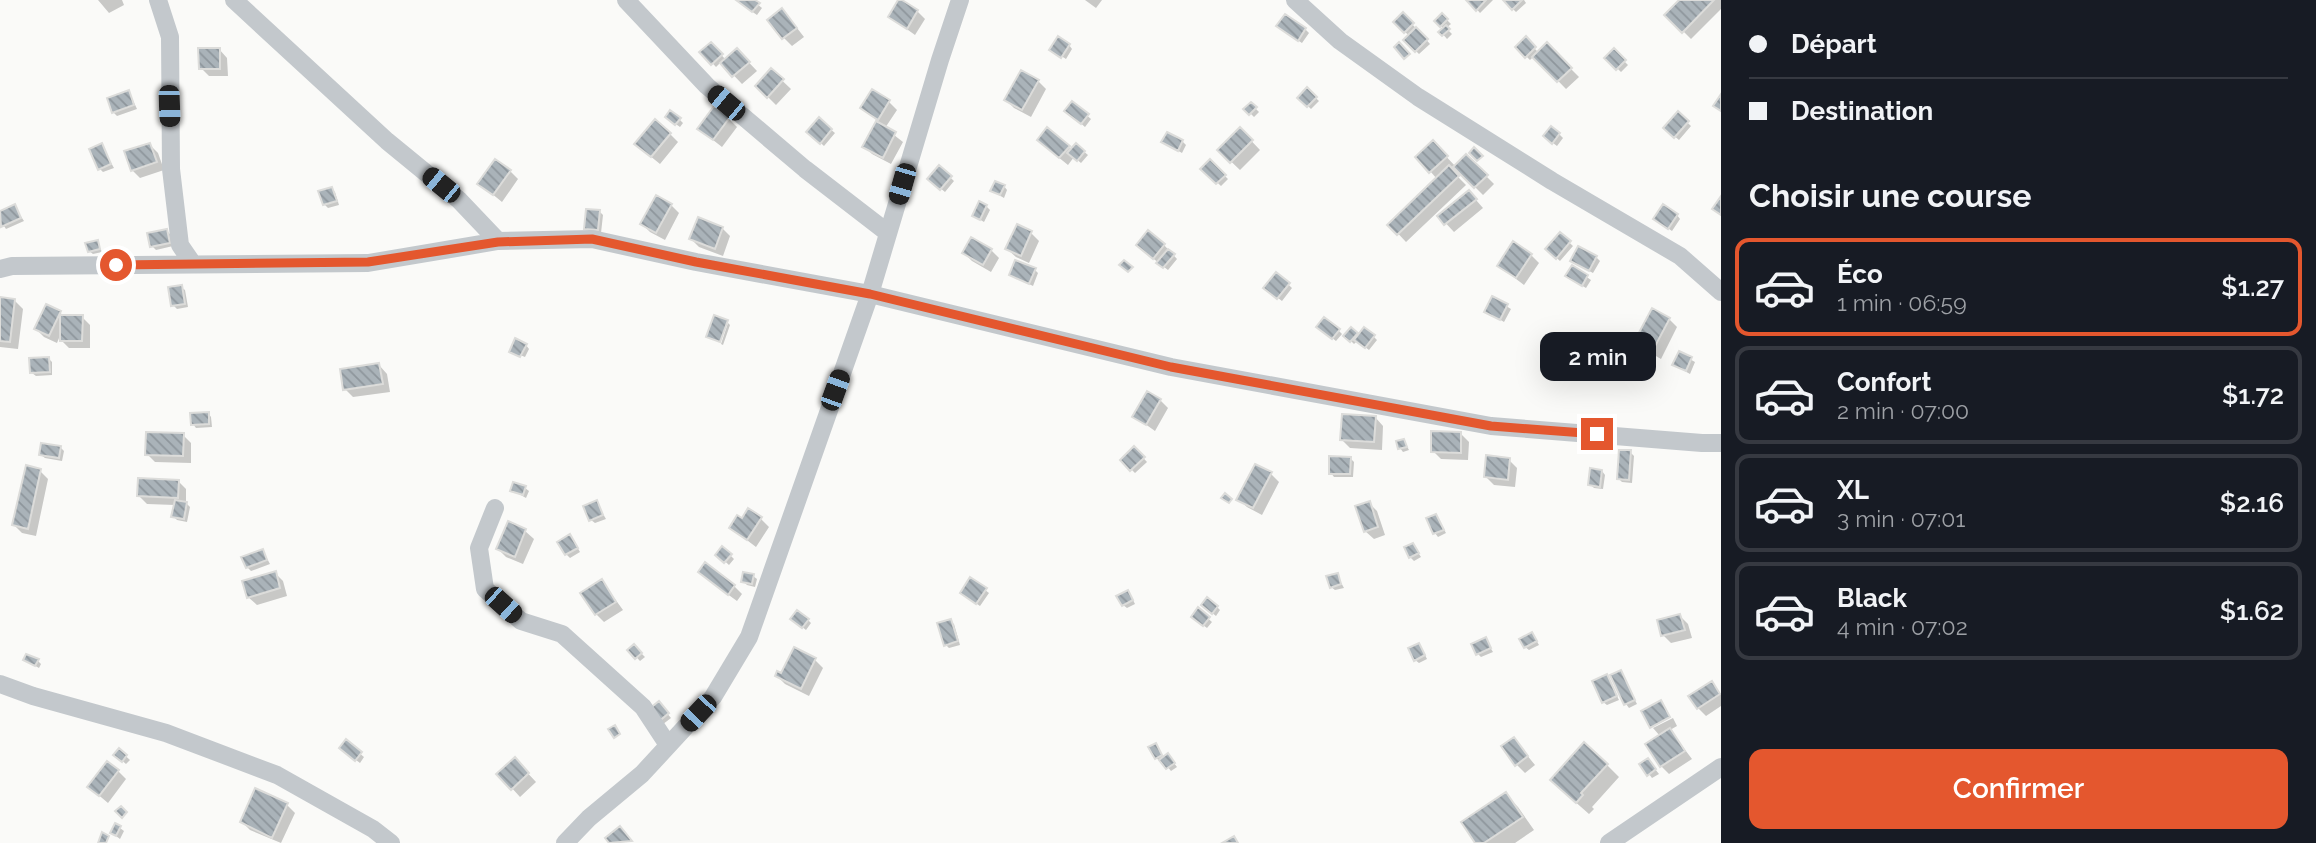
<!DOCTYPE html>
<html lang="fr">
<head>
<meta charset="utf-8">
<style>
  :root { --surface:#171b24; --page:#20242c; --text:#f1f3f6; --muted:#9ea1a6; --line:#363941; --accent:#e4572e }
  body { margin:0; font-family:Raleway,sans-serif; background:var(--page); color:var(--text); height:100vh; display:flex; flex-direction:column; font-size:26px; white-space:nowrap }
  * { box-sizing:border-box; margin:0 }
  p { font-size:23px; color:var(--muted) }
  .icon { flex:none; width:38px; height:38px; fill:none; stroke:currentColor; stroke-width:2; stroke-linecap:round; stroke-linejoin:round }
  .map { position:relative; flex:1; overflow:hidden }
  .details { display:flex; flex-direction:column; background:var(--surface); width:595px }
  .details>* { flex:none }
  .top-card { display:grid; align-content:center; height:154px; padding:0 28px; background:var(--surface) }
  .end { position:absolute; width:32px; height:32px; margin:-16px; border:9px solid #e4572e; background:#fff; box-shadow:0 0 0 4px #fff }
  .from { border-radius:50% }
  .bubble { position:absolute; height:49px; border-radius:14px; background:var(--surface); box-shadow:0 7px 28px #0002; font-size:23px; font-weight:600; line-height:49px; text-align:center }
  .car { position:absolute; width:21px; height:42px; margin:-21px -10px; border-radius:9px; box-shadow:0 0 5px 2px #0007; background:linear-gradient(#222 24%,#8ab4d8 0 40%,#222 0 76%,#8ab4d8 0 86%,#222 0) }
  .top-card b { display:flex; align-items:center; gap:24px; height:66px; font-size:26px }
  .top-card b+b { border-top:2px solid var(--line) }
  .top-card i { width:18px; height:18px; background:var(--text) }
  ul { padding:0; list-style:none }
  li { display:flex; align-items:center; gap:21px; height:98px; margin:0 14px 10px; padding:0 14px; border:4px solid var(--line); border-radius:14px }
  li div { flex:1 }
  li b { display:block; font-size:26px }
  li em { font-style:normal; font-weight:600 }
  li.active { border-color:var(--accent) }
  li>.icon { width:63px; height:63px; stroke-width:1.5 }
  h2 { padding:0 28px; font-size:32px; line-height:84px }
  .action { display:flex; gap:14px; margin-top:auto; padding:14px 28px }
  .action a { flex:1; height:80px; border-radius:14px; background:var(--accent); color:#fff; font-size:28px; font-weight:600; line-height:80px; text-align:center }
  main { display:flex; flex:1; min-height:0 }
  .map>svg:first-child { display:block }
</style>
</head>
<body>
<main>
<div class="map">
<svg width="1721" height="843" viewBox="0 0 1721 843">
  <defs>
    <pattern id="building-back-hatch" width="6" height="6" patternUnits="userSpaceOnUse" patternTransform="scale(1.75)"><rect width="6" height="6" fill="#aab3b9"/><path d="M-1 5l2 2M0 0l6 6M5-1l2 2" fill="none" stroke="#8e969c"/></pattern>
  </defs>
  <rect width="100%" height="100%" fill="#fafaf8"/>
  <!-- shadow -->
  <path fill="#0003" d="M98 0H122L124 5 109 13Z
    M752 0 762 8 757 15 741 4Z
    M1085 0H1102L1096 8Z
    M1469 0H1493L1480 13Z
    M1524 0 1526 3 1516 12 1505 1Z
    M1682 0H1721V9L1691 39 1667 15Z
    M917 11 925 19 915 35 890 17Z
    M1404 15 1430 44 1419 54 1405 40 1409 36 1396 22Z
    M1442 15 1451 24 1446 28 1452 34 1447 39 1441 32 1444 29 1436 21Z
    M790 19 804 37 792 46 784 38Z
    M1305 29 1309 33 1302 43 1282 30Z
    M1525 39 1539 53 1547 45 1579 77 1566 89 1534 56 1530 60 1517 47Z
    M711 44 726 60 737 50 757 71 742 84 721 62 716 67 702 52Z
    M1069 45 1072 49 1066 59 1052 50Z
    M219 49 227 58 228 76H209L201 68Z
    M1614 51 1628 65 1621 72 1607 58Z
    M771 70 791 89 776 105 757 86Z
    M1038 81 1046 89 1031 117 1014 108 1006 100Z
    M1307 90 1319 101 1311 109 1300 98Z
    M129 92 137 109 117 116 113 112Z
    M889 102 897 110 885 128 903 142 891 164 872 154 864 146 878 121 862 108Z
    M1072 103 1091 119 1085 127 1070 114Z
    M1251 104 1259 112 1254 117 1246 109Z
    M1678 114 1691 126 1679 140 1665 128Z
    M729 119 737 127 722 147 699 129Z
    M670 120H680L683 123 680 127Z
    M819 120 835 133 824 146 809 132Z
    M1240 129 1260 150 1240 170 1219 150Z
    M670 134 678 142 660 164 644 151Z
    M1559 134 1563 138 1557 146 1549 140Z
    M1182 141 1186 145 1182 153 1163 142Z
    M101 145 114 168 103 172 100 169Z
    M150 145 158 153 164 170 140 178 132 170Z
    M1076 145 1088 155 1081 163 1074 157 1068 165 1047 148 1068 147 1072 150Z
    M1441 151 1456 167 1466 156 1494 184 1483 195 1454 166 1450 169 1466 185 1406 242 1390 225 1437 179 1430 171Z
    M1210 162 1228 179 1221 186 1203 169Z
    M939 167 954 181 945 192 929 179Z
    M510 171 518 179 502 202 480 184Z
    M1004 186 1007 190 1004 198 992 191Z
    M332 189 335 192 339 205 328 208 324 204Z
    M1469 192 1483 208 1454 232 1439 216Z
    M657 197 671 205 679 213 665 240 650 232 642 224Z
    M14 206 24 221 6 229 0 220V212Z
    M986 206 990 210 984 222 974 216Z
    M599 211 603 215 601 233 590 232 586 228Z
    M1677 215 1680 219 1672 231 1659 222Z
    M722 228 730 236 723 256 699 247 691 239Z
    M167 231 170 234 173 246 156 250 152 246Z
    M1031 233 1039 241 1029 263 1016 257 1007 249Z
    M1560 234 1573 246 1560 261 1547 249Z
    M97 242 102 252 93 254 89 251Z
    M1164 245 1177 259 1168 270 1146 253Z
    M991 250 999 258 991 272 972 261 964 253Z
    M1531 255 1539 263 1524 285 1499 266Z
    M1596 257 1600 261 1593 273 1576 264Z
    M1572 267 1591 280 1586 288 1571 279Z
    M1035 270 1038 273 1033 286 1011 275Z
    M1277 274 1292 288 1282 301 1269 291Z
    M181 287 185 290 188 307 177 309 173 305Z
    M1493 298 1511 309 1504 322 1486 311Z
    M0 299 15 301 23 309 18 349 0 347Z
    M60 312 63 316 82 317 90 325V348H69L59 338 57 343 44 337 36 329Z
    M1669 319 1677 327 1661 359 1644 349 1636 341Z
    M728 323 730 325 723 345 721 344Z
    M1322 330H1338L1342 334 1336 341Z
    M1351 330 1358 337H1374L1377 340 1369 350 1357 341 1354 344 1346 336Z
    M526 345 529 349 525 357 513 352Z
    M1679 353 1695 362 1690 374 1674 365Z
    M1586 356 1596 372 1582 380 1579 377Z
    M48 358 52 362V375L36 376 32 373Z
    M379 365 387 374 390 392 353 397 345 389Z
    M1160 400 1168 408 1155 431 1134 416Z
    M208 413 211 417 212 427 196 428 193 424Z
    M1375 417 1383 426 1382 450 1350 448 1342 440Z
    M1461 434 1469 442 1468 460 1441 459 1433 451Z
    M183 435 191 443V463L155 462 147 454Z
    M1404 441 1409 450 1403 452 1400 448Z
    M60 447 64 451 62 461 45 458 41 455Z
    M1134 448 1147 462 1135 473 1122 460Z
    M1630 452 1634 456 1632 483 1622 482 1619 479Z
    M1350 458 1354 462 1353 477H1334L1331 473Z
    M1509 460 1517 468 1515 487 1494 485 1486 477Z
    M1256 466 1271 474 1279 482 1262 515 1247 507 1238 499Z
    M40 471 48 479 36 536 22 533 14 525Z
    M1602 471 1605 475 1603 489 1594 488 1590 484Z
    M178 481 186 489V503L190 507 187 522 177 520 173 516 175 505 147 504 139 496Z
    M525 488 529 491 526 498 512 490Z
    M596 502 606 519 595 523 591 520Z
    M1369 503 1377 511 1385 535 1374 539 1365 531Z
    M1436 516 1446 533 1438 537 1435 533Z
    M761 519 769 527 756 547 731 528 742 521Z
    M509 524 525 531 534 539 523 564 506 557 498 549Z
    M573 540 580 552 570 558 566 554Z
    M1413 545 1421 557 1414 561 1410 557Z
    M723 548 734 559 729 565 717 554Z
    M263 551 270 564 251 571 247 567Z
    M275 573 283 581 287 596 257 605 248 597Z
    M1337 575 1344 588 1335 590 1331 587Z
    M753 576 757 579 755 587 747 585 743 581Z
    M708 580 734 586 742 594 737 601Z
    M602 581 623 610 604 622 596 614Z
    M985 590 989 593 980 606 965 596Z
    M1131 596 1135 604 1127 608 1123 605Z
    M1217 607 1220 610 1216 616 1206 608Z
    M1198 610 1212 622 1207 628 1196 620Z
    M1680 616 1688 624 1692 638 1671 643 1663 635Z
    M808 620 811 623 806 630 796 622Z
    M950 621 954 624 960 645 949 648 946 645Z
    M1535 638 1539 645 1529 650 1525 647Z
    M1485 639 1493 652 1481 657 1478 654Z
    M634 646 645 657 640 661 630 650Z
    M794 649 815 660 823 668 809 696 785 684 777 676 782 675Z
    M1422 649 1427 659 1419 663 1415 660Z
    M25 660 38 661 41 664 39 668Z
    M1620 672 1637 704 1629 708 1626 704Z
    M1607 676 1619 700 1607 705 1603 702Z
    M1711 683 1721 694V706L1706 716 1698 708Z
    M658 703 671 718 658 728Z
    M1673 718 1677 726 1670 730 1692 759 1669 774 1661 766 1660 736 1653 728Z
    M1514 739 1535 765 1525 773 1517 765Z
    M346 742 364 757 360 763 344 751Z
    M1155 745 1164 758 1171 759 1177 767 1171 771 1162 760 1160 761 1156 758Z
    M119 750 130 760 126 764 119 758Z
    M1651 764 1659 774 1652 778 1649 774Z
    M1607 765 1619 777 1592 807 1594 809 1589 814 1564 792Z
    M522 767 536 782 520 797 499 774Z
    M118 771 126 779 108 803 89 787Z
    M1505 794 1518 807 1534 830 1515 843H1477Z
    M287 805 295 813 281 843 250 830 242 822Z
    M116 825 124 831 120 839 112 833Z"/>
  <!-- building -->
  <path fill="url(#building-back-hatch)" stroke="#dcdcda" stroke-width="2" d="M736 0H755L760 3 752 12Z
    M898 0H902L918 10 907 29 888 17Z
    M1466 0H1486L1476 11Z
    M1503 0H1522L1512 10Z
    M1679 0H1714L1682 33 1664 15Z
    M782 8 797 28 782 39 767 20Z
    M1403 12 1414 23 1404 33 1393 22Z
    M1442 13 1448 19 1440 27 1434 21Z
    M1285 14 1306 28 1298 41 1276 26Z
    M1446 25 1450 29 1442 36 1438 32Z
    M1416 27 1428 39 1415 52 1403 40Z
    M1058 36 1070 44 1061 58 1049 50Z
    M1526 36 1536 47 1525 58 1515 47Z
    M711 42 723 54 711 65 699 52Z
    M1399 42 1410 54 1404 59 1394 47Z
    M1547 42 1572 68 1557 82 1532 57Z
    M198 48H220V69H199Z
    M737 48 750 62 732 77 720 63Z
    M1614 48 1626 60 1616 70 1604 58Z
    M771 68 784 79 767 98 755 86Z
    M1021 70 1039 80 1022 110 1004 100Z
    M1307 87 1317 97 1307 107 1297 98Z
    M872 89 890 100 878 120 860 108Z
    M129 90 134 105 112 113 107 98Z
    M1721 94V111L1713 106Z
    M1072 101 1089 114 1081 124 1064 111Z
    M1251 102 1257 107 1249 115 1243 109Z
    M714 106 730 117 713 140 697 129Z
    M670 110 681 118 675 125 665 117Z
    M1678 111 1689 121 1674 138 1663 128Z
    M819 117 832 129 820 144 806 132Z
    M655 119 671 133 651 157 634 144Z
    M876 121 896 132 883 158 862 147Z
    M1551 126 1560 133 1552 144 1543 136Z
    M1047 127 1070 146 1059 158 1037 140Z
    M1240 127 1253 140 1230 163 1217 150Z
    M1167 132 1183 140 1178 151 1161 142Z
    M1433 140 1448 156 1429 173 1415 157Z
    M102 143 111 164 98 170 89 149Z
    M150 143 157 162 131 171 124 151Z
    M1076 143 1085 151 1077 161 1067 153Z
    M1474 147 1483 156 1477 161 1469 153Z
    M1466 154 1488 175 1474 188 1453 167Z
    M495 159 511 170 493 195 477 184Z
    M1210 159 1226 175 1216 184 1200 169Z
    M939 165 952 176 940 190 927 179Z
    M1449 165 1459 176 1397 235 1387 225Z
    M995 181 1005 185 1000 195 990 191Z
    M332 187 337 201 323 205 318 191Z
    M1469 190 1477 199 1444 225 1437 216Z
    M656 195 672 204 656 233 640 224Z
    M1721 196V215L1712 209Z
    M979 201 987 205 980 220 972 216Z
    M15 204 21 218 1 227 0 211Z
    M1663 204 1678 214 1668 229 1653 219Z
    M586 209 600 210 598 230 584 229Z
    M698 217 723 227 715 249 689 239Z
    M1017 224 1032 231 1021 256 1005 249Z
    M167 229 170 243 150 247 147 233Z
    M1148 230 1165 244 1153 259 1136 245Z
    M1560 232 1571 241 1556 259 1545 249Z
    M971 237 992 249 983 265 962 253Z
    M98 240 100 249 88 252 85 243Z
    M1513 241 1532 254 1516 278 1497 266Z
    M1578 246 1597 256 1589 271 1570 261Z
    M1168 249 1175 254 1163 268 1156 263Z
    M1015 260 1036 268 1029 284 1009 275Z
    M1124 260 1133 267 1128 272 1119 265Z
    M1572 265 1588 275 1582 286 1565 276Z
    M1276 272 1290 283 1277 299 1263 288Z
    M182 285 185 304 171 306 168 287Z
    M1492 296 1508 304 1500 320 1484 312Z
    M0 297 15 299 10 342 0 341Z
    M46 304 61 311 49 336 34 329Z
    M1652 308 1670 318 1652 352 1634 342Z
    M60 315H83L82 341H60Z
    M714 315 728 320 720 342 706 337Z
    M1324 317 1340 329 1332 339 1316 327Z
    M1351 327 1358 333 1350 342 1343 336Z
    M1364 327 1375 335 1365 348 1354 340Z
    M515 338 527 344 520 357 509 352Z
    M1679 351 1692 357 1686 371 1672 365Z
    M1586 354 1594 368 1577 378 1569 363Z
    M49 357 50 372 30 373 29 358Z
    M379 363 383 384 343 390 340 369Z
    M1147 391 1161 399 1146 425 1132 417Z
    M209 412V424L191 425 190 413Z
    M1342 414 1376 416 1374 442 1340 440Z
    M1431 431 1461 432V453L1431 452Z
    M146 432 184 433 183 456 145 455Z
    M1404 439 1407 447 1398 449 1396 441Z
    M41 443 61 446 59 458 39 455Z
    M1134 446 1145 457 1130 471 1120 460Z
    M1619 450H1631L1629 480 1617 479Z
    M1486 455 1510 458 1508 480 1484 477Z
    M1329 456 1351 457 1350 474H1329Z
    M1255 464 1272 472 1253 508 1236 500Z
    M26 465 41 469 28 529 12 525Z
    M1590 468 1602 470 1600 487 1588 485Z
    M138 478 179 480 178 498 137 496Z
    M513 482 526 486 523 495 510 491Z
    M1225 493 1232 499 1229 503 1221 498Z
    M175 500 187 502 184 519 171 517Z
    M597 500 603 515 589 521 583 506Z
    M1370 501 1378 527 1364 532 1355 506Z
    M748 508 762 517 747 540 729 528 737 515 742 518Z
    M1436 514 1444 530 1433 534 1426 518Z
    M508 521 526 529 515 557 496 549Z
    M570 534 578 548 565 555 557 542Z
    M1413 543 1419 553 1409 558 1404 547Z
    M722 546 732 554 724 563 715 555Z
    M263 549 267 560 246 568 241 557Z
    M705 562 735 585 728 595 698 572Z
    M276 571 280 588 247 598 242 581Z
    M743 572 754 574 752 584 741 582Z
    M1338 573 1341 584 1330 588 1326 576Z
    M970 577 987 588 976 604 960 593Z
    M602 579 616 602 595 615 580 593Z
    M1128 590 1133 600 1122 606 1116 596Z
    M1207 597 1218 606 1212 614 1201 605Z
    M1198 607 1210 617 1203 626 1191 617Z
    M797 610 809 619 802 628 790 619Z
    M1680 614 1685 630 1661 636 1657 620Z
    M951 619 958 641 944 646 937 623Z
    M1532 632 1537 641 1524 648 1519 639Z
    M1486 637 1491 648 1476 655 1471 644Z
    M1419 643 1425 655 1414 661 1408 648Z
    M634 644 642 653 635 659 627 650Z
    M794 647 816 658 801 689 775 676 777 671 781 673Z
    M26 654 39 659 35 666 23 660Z
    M1621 670 1635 700 1624 705 1610 675Z
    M1607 674 1617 696 1602 703 1592 681Z
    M1712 681 1720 694 1697 709 1688 696Z
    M1661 700 1670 717 1650 728 1641 711Z
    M659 701 669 713 653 726 643 714Z
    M615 725 620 734 614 738 608 729Z
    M1670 728 1685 751 1660 767 1645 744Z
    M1514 737 1528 756 1515 766 1501 746Z
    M346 739 362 752 355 761 339 748Z
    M1584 742 1608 764 1581 793 1583 795 1576 803 1550 780Z
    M1156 743 1162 755 1155 759 1148 747Z
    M119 748 127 755 122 762 113 755Z
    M1168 753 1175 763 1166 769 1159 760Z
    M515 757 529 773 511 790 496 774Z
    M1648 758 1656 769 1647 776 1639 764Z
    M107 761 119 770 99 796 87 787Z
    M255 788 288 803 272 838 240 822Z
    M1506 792 1523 817 1484 843H1475L1461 822Z
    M121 806 127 812 122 818 115 811Z
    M115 823 121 826 116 836 110 833Z
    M620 826 632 841 609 843 605 838Z
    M102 832 109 836 106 843H98Z
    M1234 836 1238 843H1222Z"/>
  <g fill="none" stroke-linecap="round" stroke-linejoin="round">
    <!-- street -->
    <path stroke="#c3c8cc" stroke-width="18" d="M158 0 170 37 171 169 180 245 193 264
      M234 0 387 141 459 200 498 241
      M626 0 707 86 805 169 888 233
      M1295 0 1340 41 1418 97 1552 181 1680 256 1721 292
      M0 269 12 266 368 263 498 241 592 239 696 262 870 294 1171 367 1491 426 1702 443H1721
      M495 508 479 548 485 589 521 621 562 634 643 707 668 745
      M0 684 33 696 166 733 277 775 373 829 391 843
      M565 843 589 818 642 774 713 697 749 637 870 294 940 60 960 0
      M1609 843 1721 767"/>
  </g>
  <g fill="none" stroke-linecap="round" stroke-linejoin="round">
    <!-- route -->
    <path stroke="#e4572e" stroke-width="9" d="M116 265 368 262 498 242 592 239 696 262 870 294 1171 367 1491 426 1597 434"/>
  </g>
</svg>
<i class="end from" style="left:116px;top:265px"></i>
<i class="end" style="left:1597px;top:434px"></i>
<div class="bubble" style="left:1540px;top:332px;width:116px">2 min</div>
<i class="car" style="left:726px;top:103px;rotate:310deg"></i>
<i class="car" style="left:169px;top:106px;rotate:178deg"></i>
<i class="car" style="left:902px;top:184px;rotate:196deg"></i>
<i class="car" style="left:441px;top:185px;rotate:309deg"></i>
<i class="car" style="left:835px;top:390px;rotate:20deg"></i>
<i class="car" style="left:503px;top:605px;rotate:132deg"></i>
<i class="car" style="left:698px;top:713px;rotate:223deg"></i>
</div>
<section class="details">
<div class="top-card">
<b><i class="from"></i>Départ</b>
<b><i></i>Destination</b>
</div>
<h2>Choisir une course</h2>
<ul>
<li class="active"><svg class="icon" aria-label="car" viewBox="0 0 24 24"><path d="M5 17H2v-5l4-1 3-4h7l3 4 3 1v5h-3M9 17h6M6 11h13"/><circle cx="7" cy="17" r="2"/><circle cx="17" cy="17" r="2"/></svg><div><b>Éco</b><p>1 min · 06:59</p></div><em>$1.27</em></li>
<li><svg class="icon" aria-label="car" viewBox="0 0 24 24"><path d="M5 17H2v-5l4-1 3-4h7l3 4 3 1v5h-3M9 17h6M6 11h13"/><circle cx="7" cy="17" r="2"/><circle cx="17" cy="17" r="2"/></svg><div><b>Confort</b><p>2 min · 07:00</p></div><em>$1.72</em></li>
<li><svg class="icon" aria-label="car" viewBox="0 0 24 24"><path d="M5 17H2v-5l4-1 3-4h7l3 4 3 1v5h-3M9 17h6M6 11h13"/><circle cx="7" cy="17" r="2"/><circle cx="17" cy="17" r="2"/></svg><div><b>XL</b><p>3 min · 07:01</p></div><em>$2.16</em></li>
<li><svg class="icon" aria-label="car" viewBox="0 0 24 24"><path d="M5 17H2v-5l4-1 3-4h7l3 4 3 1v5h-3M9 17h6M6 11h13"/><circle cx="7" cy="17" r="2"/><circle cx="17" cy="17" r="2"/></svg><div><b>Black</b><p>4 min · 07:02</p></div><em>$1.62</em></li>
</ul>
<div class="action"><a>Confirmer</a></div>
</section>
</main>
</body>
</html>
